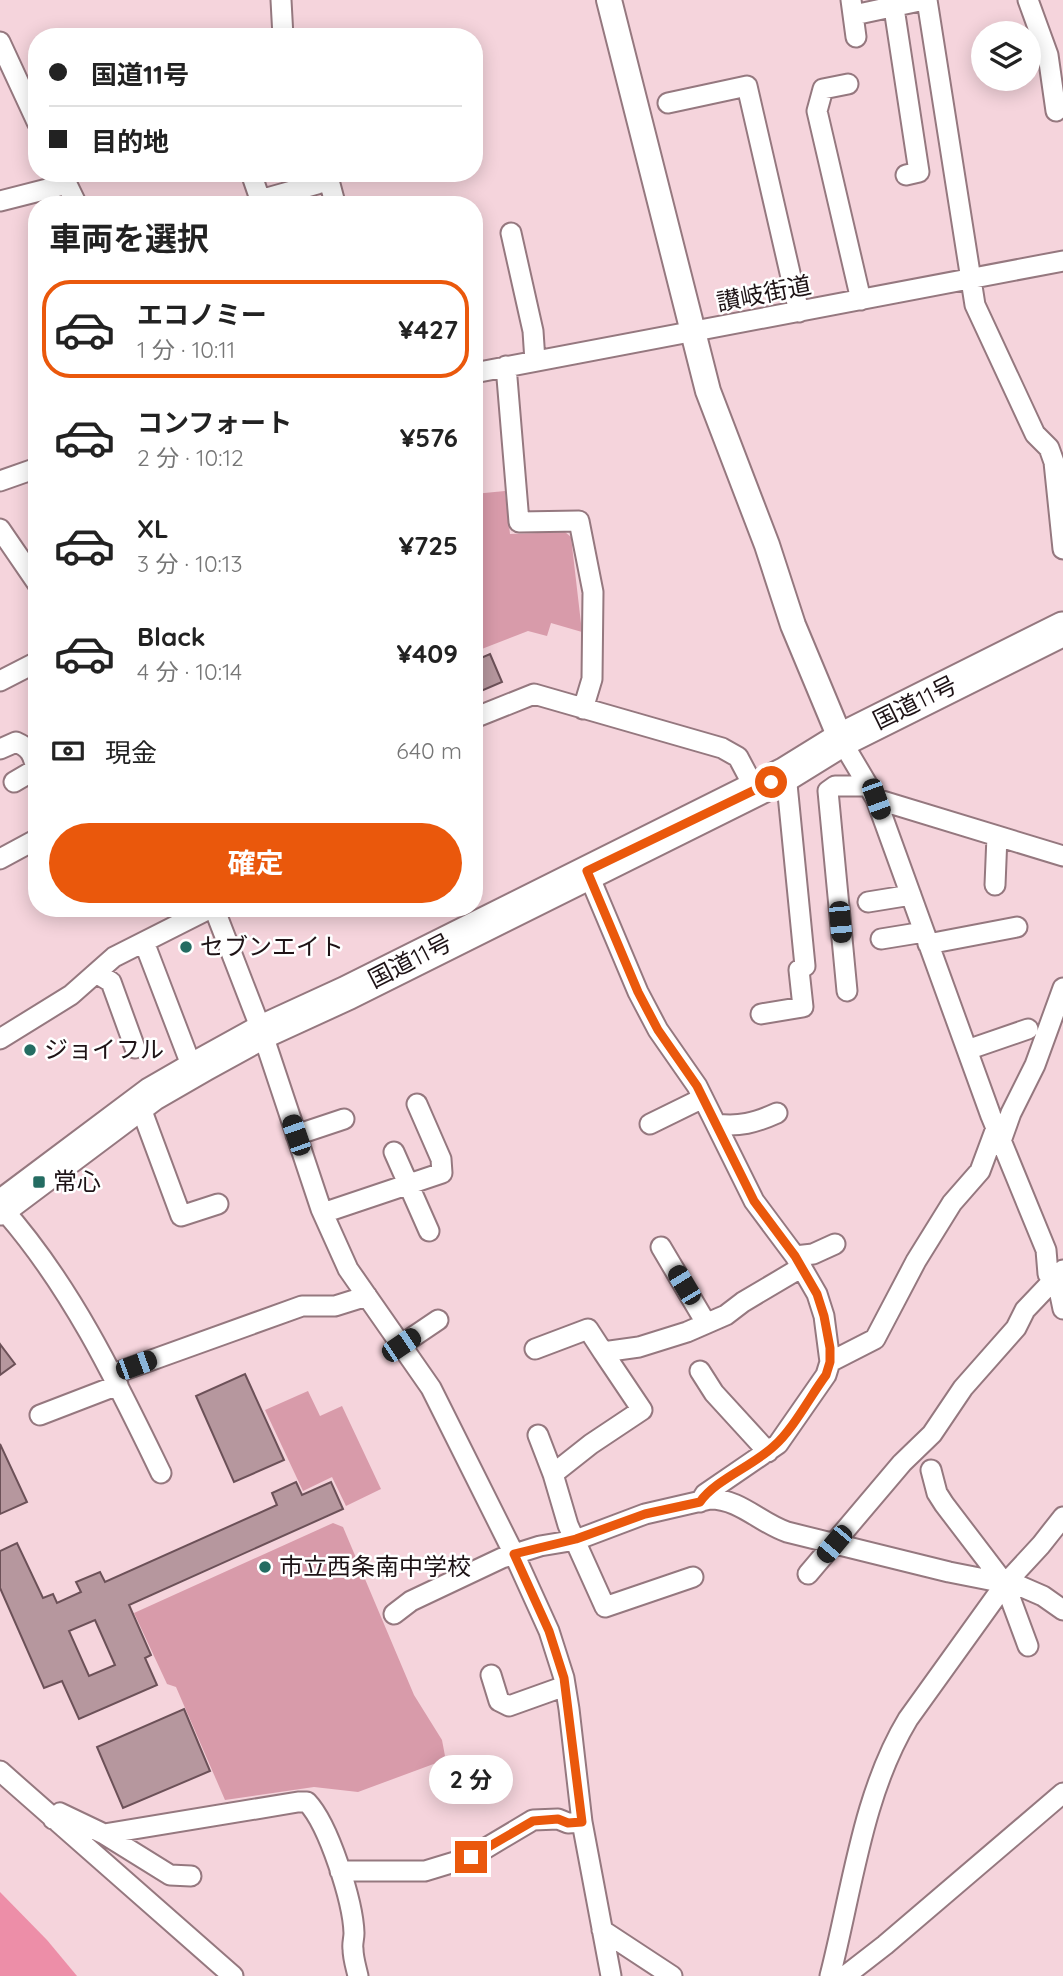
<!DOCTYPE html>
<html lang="ja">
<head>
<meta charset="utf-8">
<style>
  :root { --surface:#fff; --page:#f2f2f2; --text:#222; --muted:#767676; --line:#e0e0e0; --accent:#ea580c }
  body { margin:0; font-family:Quicksand,"Noto Sans JP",sans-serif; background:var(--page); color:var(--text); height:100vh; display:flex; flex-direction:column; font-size:26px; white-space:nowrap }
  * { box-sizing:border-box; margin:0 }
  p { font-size:23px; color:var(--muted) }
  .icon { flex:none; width:38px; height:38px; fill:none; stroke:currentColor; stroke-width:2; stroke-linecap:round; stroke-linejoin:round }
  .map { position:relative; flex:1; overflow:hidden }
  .details { position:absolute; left:28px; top:196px; width:455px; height:721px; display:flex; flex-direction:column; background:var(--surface); border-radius:28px; box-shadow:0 4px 18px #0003 }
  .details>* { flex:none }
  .hud { position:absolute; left:28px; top:28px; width:455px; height:154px; border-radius:28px; box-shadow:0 4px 18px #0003; display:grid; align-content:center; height:154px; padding:0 21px; background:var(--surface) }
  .controls { position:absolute; left:971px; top:21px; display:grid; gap:14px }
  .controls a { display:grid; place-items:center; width:70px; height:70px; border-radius:50%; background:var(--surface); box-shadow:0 4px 18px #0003; font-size:35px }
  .end { position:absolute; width:32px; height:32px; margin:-16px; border:9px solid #ea580c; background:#fff; box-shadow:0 0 0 4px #fff }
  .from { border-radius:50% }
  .bubble { position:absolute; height:49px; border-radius:24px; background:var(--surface); box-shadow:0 4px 18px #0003; font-size:23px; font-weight:700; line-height:49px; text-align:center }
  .car { position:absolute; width:21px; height:42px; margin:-21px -10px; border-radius:9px; box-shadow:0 0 5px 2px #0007; background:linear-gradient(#222 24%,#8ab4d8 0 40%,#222 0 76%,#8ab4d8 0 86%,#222 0) }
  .hud b { display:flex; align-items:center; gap:24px; height:66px; font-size:26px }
  .hud b+b { border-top:2px solid var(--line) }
  .hud i { width:18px; height:18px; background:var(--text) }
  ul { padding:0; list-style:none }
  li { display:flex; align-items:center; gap:21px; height:98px; margin:0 14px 10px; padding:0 7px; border:4px solid transparent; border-radius:28px }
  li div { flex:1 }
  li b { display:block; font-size:26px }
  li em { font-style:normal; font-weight:700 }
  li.selected { border-color:var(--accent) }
  li>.icon { width:63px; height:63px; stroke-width:1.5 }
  h2 { padding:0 21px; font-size:32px; line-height:84px }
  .pay { display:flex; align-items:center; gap:18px; height:77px; padding:0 21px; font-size:26px }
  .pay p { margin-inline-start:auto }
  .button { display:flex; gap:14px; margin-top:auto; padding:14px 21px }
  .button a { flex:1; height:80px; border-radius:42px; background:var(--accent); color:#fff; font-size:28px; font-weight:700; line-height:80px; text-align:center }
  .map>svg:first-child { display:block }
</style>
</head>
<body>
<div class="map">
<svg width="1063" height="1976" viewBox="0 0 1063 1976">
  <rect width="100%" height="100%" fill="#f5d4dc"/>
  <!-- green -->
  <path fill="#d89baa" d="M505 491 510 534 565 532 571 537 582 632 551 623 547 636 528 631 474 652V494Z
    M308 1391 320 1416 342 1406 381 1489 346 1506 332 1477 303 1491 265 1410Z
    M333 1523 343 1527 414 1695 442 1740 445 1756 439 1762 358 1792 314 1787 225 1800 176 1687 167 1684 134 1613Z"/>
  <!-- water -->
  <path fill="#ed8ea8" d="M0 1892 47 1940 77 1976H0Z"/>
  <!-- building -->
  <path fill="#b6979e" stroke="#6c5158" stroke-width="2" fill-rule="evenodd" d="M490 654 502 682 474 694V661Z
    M0 1344 15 1364 0 1375Z
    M245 1374 284 1460 234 1482 196 1396Z
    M0 1444 27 1502 0 1514Z
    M296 1482 302 1495 331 1482 343 1509 129 1605 151 1655 145 1658 157 1685 79 1719 62 1681 44 1688 0 1588V1551L17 1543 43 1598 53 1594 57 1603 81 1592 76 1582 100 1572 105 1582 277 1505 272 1493ZM95 1620 115 1665 89 1676 69 1631Z
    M184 1709 210 1771 123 1808 97 1747Z"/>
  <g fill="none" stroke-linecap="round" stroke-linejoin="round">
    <defs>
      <path id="minor" d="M281 0 283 37
        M851 0 856 37
        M927 0 975 305 1035 434 1049 448 1054 462 1063 549
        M1028 0 1048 55 1056 111
        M894 8 919 172 906 175
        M854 15 924 0
        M0 42 37 122
        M848 84 823 89 817 111 861 300
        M668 103 747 86 799 312
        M251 173 262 205
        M327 173 335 203
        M62 174 77 205
        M260 200 317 184 314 173
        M0 201 67 184
        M511 233 533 331 535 361
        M506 366 519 522 579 521 593 592 592 679 583 709
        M474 373 1063 261
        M0 481 37 468
        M0 529 37 583
        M0 681 37 662
        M474 718 534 694 722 748 738 757 755 789
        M841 740 876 799 991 1116 1046 1250 1048 1274 1058 1285 1063 1309
        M0 749 16 742C30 748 33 754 36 769L14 782
        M876 799 1063 856
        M0 859 37 839
        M587 871 638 992 658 1030 697 1086 754 1201 795 1256 817 1294 824 1316 830 1362
        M995 885 997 836
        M868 902 911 895
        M214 908 262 1032 321 1209 348 1269 431 1388 514 1554 549 1631 564 1678 569 1709 582 1822 611 1976
        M881 939 924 932
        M144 942 193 1070
        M928 944 1017 927
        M96 973 111 982 135 1048
        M847 991 828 791 835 786H868
        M761 1014 803 1007 799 970 805 966 786 774
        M0 1039 71 995 114 957 211 908
        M967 1050 1028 1029
        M139 1103 181 1216 218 1204
        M650 1124 703 1098
        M716 1124C739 1127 755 1123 777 1113
        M296 1135 344 1119
        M1001 1141 1011 1113 1035 1065 1063 988
        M394 1152 429 1231
        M1 1207C70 1284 116 1380 161 1473
        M323 1213 442 1173 441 1159 417 1104
        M661 1247 706 1323
        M795 1256 813 1254 835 1244
        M401 1345 438 1320
        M535 1349 588 1329 603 1352 639 1347 687 1332 726 1315 743 1302 802 1267
        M603 1352 642 1410 591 1444 553 1474 568 1525 605 1607 693 1577
        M700 1371 714 1393 768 1452
        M113 1374 302 1306H335L367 1296
        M40 1415 118 1385
        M538 1435 553 1474
        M931 1470 937 1493 944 1504 1005 1584 1028 1646
        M700 1502 705 1494 778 1444 826 1375 830 1362 875 1339 916 1261 952 1203 980 1171 996 1128
        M808 1574 902 1463 932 1434 963 1388 1016 1328 1025 1310 1063 1270
        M394 1614 411 1601 502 1558 540 1546 576 1540 645 1514 710 1499C740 1499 760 1523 787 1532L949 1572 1020 1586 1043 1596 1063 1610
        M491 1675 499 1701 509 1706 565 1686
        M0 1771 233 1976
        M53 1819 60 1813 104 1834 170 1875 191 1876
        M104 1834 298 1802H307C329 1825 353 1902 354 1933 354 1939 352 1944 353 1949 353 1958 356 1967 358 1976
        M340 1871H425L471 1857 533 1820 558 1819 568 1823 582 1822
        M602 1930 672 1976
        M830 1976C852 1891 862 1795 908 1719L1005 1584 1041 1545 1063 1517
        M845 1976 885 1945 1063 1793"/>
      <path id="tertiary" d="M609 0 708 391 767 545 793 625 841 740"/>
      <path id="trunk" d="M0 1208 152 1094 204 1064 262 1032 347 993 786 774 841 740 1063 629"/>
    </defs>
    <!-- minor casing -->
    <use href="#minor" stroke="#95787f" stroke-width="23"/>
    <!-- tertiary casing -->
    <use href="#tertiary" stroke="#95787f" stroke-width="28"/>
    <!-- trunk casing -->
    <use href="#trunk" stroke="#95787f" stroke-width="37"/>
    <!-- minor -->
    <use href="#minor" stroke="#fff" stroke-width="19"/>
    <!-- tertiary -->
    <use href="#tertiary" stroke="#fff" stroke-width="24"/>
    <!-- trunk -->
    <use href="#trunk" stroke="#fff" stroke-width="33"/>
  </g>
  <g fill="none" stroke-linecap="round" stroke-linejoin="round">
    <!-- route -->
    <path stroke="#ea580c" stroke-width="9" d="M471 1857 533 1821 558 1819 568 1823 582 1822 564 1678 549 1631 514 1554 576 1539 645 1514 700 1502C715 1480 753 1466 774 1446 792 1431 811 1395 826 1375L830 1362V1348L824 1316 817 1294 795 1256 754 1201 697 1086 658 1030 638 992 587 871 771 782"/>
  </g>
  <!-- markers -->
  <g fill="#246c62" stroke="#fff" stroke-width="2.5">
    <circle cx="186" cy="947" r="7"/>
    <circle cx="30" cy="1050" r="7"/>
    <rect x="32" y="1175" width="14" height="14" rx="3.5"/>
    <circle cx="265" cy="1567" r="7"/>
  </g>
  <g text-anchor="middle" stroke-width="5" stroke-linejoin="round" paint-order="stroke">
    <!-- street labels -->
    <g font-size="24" fill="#1e1316" stroke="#fff">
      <text transform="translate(764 294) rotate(-11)" y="8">讃岐街道</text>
      <text transform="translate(915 703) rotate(-26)" y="8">国道11号</text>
      <text transform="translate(410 961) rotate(-27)" y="8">国道11号</text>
    </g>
    <!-- poi labels -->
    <g font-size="24" fill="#1e1316" stroke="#fff" text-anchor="start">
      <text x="200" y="955">セブンエイト</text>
      <text x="44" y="1058">ジョイフル</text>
      <text x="53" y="1190">常心</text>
      <text x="279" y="1575">市立西条南中学校</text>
    </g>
  </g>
</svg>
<div class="controls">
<a><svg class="icon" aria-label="layers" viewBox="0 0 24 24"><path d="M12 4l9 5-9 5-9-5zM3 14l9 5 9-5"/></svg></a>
</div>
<i class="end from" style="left:771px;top:782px"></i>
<i class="end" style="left:471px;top:1857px"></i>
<div class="bubble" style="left:429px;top:1755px;width:84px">2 分</div>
<i class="car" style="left:876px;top:799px;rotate:160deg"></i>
<i class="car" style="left:840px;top:922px;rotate:175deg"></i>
<i class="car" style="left:296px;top:1135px;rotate:341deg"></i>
<i class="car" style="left:684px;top:1285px;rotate:329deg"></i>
<i class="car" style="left:401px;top:1345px;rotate:56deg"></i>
<i class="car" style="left:136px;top:1365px;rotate:70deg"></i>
<i class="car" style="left:834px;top:1544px;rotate:220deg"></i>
<div class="hud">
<b><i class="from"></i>国道11号</b>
<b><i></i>目的地</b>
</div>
<section class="details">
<h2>車両を選択</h2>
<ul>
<li class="selected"><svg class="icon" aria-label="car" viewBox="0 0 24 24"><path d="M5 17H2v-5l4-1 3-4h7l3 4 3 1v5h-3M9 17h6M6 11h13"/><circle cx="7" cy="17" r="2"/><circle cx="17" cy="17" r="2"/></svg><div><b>エコノミー</b><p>1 分 · 10:11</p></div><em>¥427</em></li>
<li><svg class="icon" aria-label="car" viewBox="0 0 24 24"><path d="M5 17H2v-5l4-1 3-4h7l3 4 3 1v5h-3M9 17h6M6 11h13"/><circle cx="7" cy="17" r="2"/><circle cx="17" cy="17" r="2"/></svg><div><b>コンフォート</b><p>2 分 · 10:12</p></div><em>¥576</em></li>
<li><svg class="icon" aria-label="car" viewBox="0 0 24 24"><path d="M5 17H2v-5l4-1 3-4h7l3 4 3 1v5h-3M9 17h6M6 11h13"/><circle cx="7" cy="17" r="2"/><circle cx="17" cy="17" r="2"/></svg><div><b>XL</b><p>3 分 · 10:13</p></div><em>¥725</em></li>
<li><svg class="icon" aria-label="car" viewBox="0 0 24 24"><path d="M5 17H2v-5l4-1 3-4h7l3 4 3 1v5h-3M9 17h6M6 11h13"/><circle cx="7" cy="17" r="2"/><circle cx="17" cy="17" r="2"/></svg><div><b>Black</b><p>4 分 · 10:14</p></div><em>¥409</em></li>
</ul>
<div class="pay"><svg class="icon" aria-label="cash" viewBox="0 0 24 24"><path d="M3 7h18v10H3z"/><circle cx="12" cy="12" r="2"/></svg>現金<p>640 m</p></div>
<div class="button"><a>確定</a></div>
</section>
</div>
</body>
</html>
